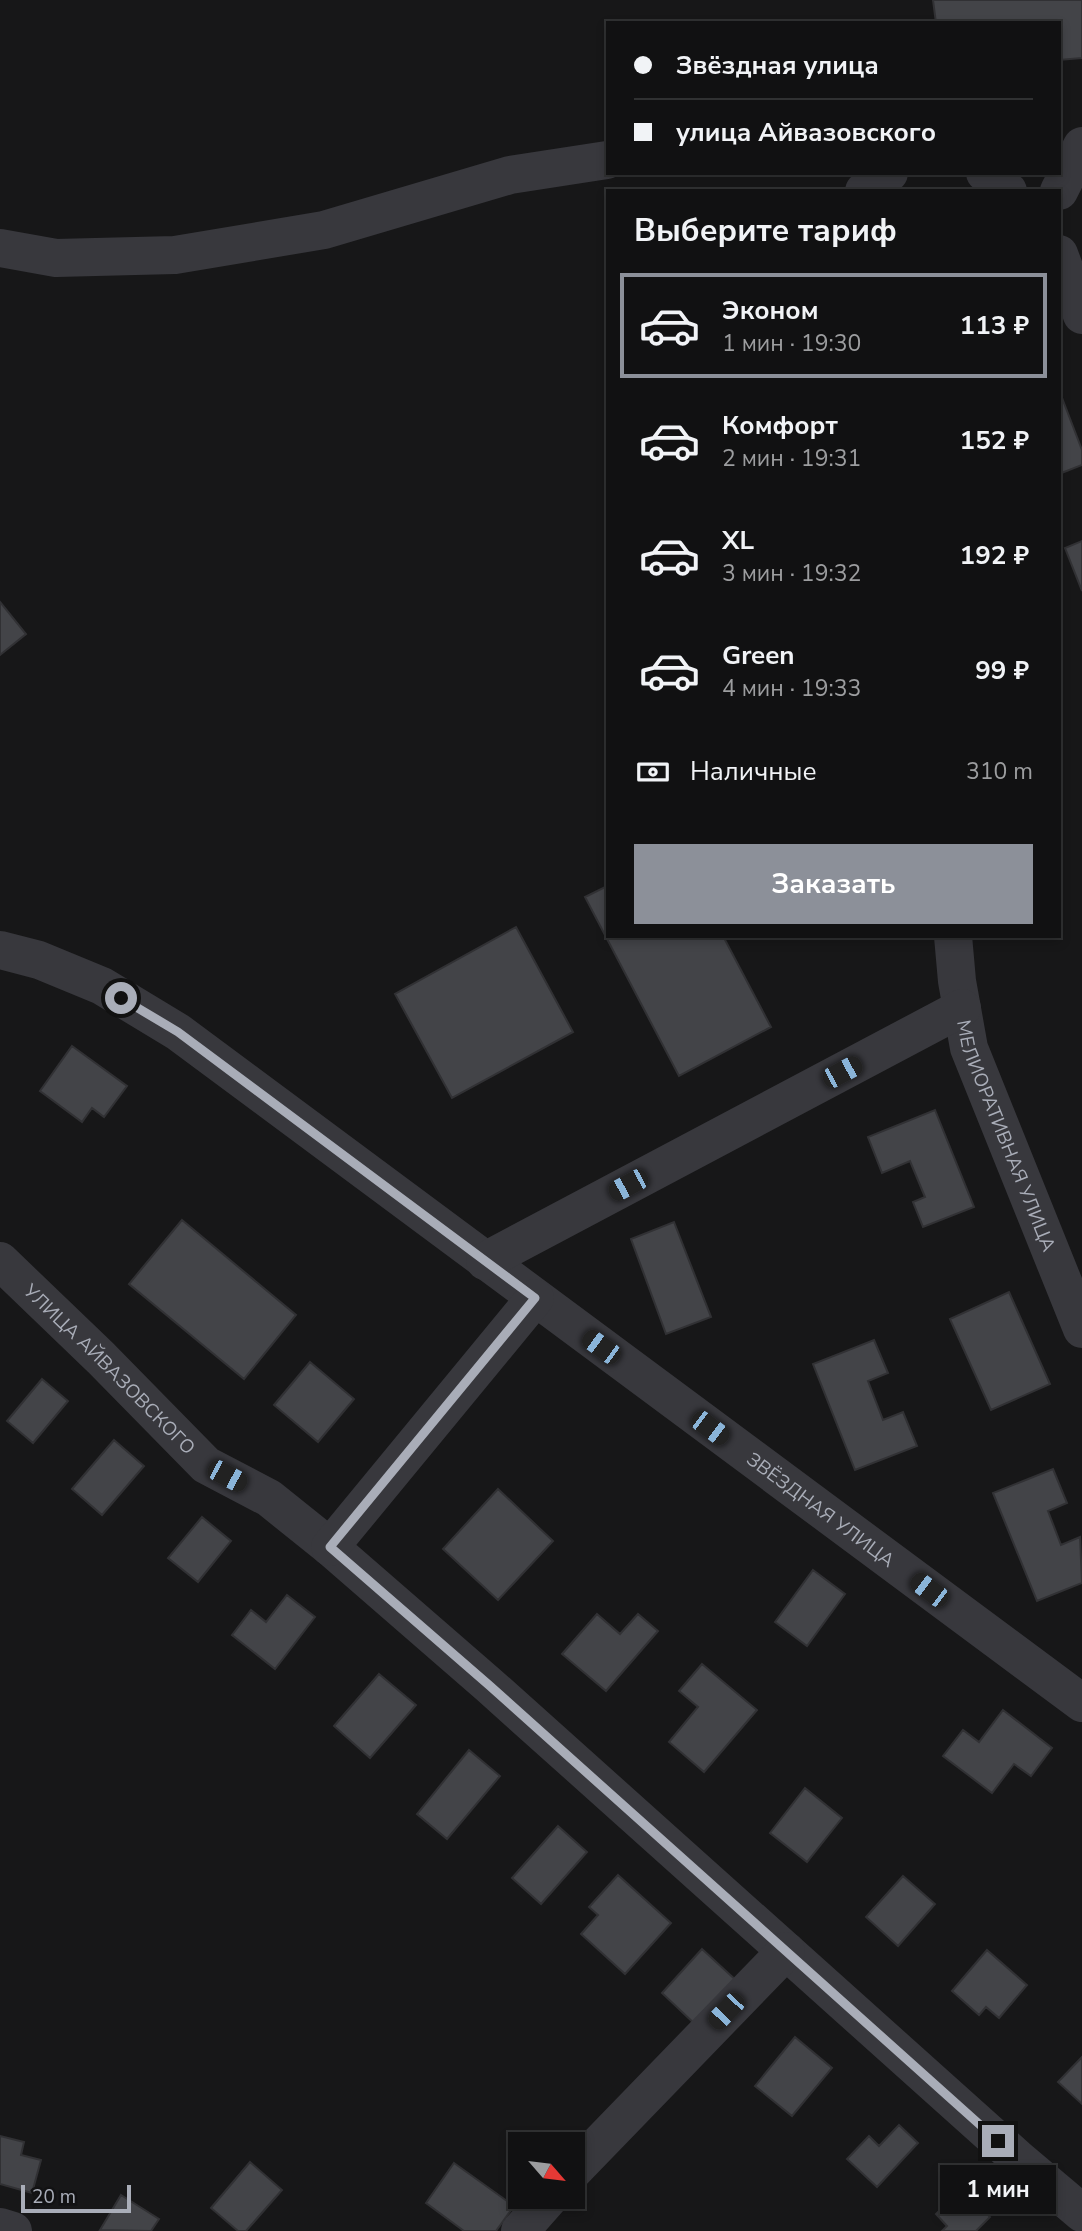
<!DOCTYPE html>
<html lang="ru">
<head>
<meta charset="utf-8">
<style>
  :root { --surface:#111112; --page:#1e1f20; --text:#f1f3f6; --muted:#9c9d9f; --line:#303132; --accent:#8c9099 }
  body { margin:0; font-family:"Nunito Sans",sans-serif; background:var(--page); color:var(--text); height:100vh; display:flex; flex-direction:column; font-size:26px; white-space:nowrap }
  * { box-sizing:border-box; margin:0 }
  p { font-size:23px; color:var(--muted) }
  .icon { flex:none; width:38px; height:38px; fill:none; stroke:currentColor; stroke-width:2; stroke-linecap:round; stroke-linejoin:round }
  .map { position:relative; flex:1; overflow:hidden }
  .details { position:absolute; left:606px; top:189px; width:455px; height:749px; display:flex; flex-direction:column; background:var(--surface); border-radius:0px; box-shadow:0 4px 10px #0003,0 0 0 2px var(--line) }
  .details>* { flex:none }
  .top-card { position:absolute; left:606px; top:21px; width:455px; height:154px; border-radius:0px; box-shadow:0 4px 10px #0003,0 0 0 2px var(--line); display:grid; align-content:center; height:154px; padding:0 28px; background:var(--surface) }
  .needle { width:46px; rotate:118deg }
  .controls { position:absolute; left:508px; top:2132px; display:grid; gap:14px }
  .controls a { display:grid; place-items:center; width:77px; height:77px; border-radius:0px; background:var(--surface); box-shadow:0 4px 10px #0003,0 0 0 2px var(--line); font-size:35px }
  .scale { position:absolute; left:21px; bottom:18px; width:110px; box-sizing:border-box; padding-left:7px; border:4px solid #a9adb8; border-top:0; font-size:19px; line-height:24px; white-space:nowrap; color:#a9adb8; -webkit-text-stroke:5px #121213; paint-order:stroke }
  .end { position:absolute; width:32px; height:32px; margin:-16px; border:9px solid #a9adb8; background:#111; box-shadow:0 0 0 4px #111 }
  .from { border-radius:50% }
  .bubble { position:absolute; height:49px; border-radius:0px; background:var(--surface); box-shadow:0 4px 10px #0003,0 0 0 2px var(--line); font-size:23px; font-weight:700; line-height:49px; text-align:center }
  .car { position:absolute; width:21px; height:42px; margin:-21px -10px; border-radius:9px; box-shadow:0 0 5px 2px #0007; background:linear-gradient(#222 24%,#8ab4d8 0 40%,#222 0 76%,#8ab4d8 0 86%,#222 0) }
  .top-card b { display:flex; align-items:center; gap:24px; height:66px; font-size:26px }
  .top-card b+b { border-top:2px solid var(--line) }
  .top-card i { width:18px; height:18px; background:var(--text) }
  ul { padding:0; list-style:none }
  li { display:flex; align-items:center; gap:21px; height:105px; margin:0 14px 10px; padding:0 14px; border:4px solid transparent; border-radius:0px }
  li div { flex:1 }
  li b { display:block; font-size:26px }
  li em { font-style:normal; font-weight:700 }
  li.current { border-color:var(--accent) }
  li>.icon { width:63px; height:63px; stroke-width:1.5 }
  h2 { padding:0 28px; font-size:32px; line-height:84px }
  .pay { display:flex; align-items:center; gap:18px; height:77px; padding:0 28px; font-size:26px }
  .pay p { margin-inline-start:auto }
  .action { display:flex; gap:14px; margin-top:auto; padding:14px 28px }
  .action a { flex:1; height:80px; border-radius:0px; background:var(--accent); color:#fff; font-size:28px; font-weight:700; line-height:80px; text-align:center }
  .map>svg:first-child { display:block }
</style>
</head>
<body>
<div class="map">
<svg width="1082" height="2231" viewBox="0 0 1082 2231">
  <rect width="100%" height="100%" fill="#171718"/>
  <!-- building -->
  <path fill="#434448" stroke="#313134" stroke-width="2" d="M933 0H1082V58L1059 60V23H936Z
    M1059 390 1082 450V465L1059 474Z
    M1082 541V591L1065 548Z
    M0 602 26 634 0 655Z
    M607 886V936H723L771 1027 679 1076 585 897Z
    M516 927 573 1032 452 1098 395 994Z
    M72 1046 127 1086 104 1117 92 1108 82 1122 40 1091Z
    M935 1110 974 1207 923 1227 913 1202 925 1197 910 1161 882 1173 868 1137Z
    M182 1220 296 1315 244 1379 129 1284Z
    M674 1222 711 1317 666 1334 631 1239Z
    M1009 1292 1050 1384 991 1410 950 1319Z
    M874 1340 888 1373 868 1381 883 1420 903 1412 917 1446 855 1470 813 1364Z
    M310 1362 354 1399 318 1442 274 1405Z
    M42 1379 68 1401 33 1443 7 1421Z
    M114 1440 144 1466 102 1515 72 1489Z
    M1053 1469 1067 1503 1048 1511 1061 1545 1080 1537 1082 1583 1037 1601 993 1493Z
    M498 1489 553 1541 498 1600 443 1549Z
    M202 1517 231 1541 198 1582 168 1558Z
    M813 1570 845 1594 807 1646 775 1622Z
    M287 1595 315 1617 275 1669 232 1635 251 1610 266 1622Z
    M597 1614 620 1634 638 1614 658 1631 606 1691 562 1654Z
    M702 1664 757 1710 704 1772 669 1742 698 1707 679 1691Z
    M379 1674 416 1705 370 1758 334 1726Z
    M1003 1710 1052 1748 1031 1776 1014 1764 992 1793 943 1756 963 1730 979 1742Z
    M469 1750 500 1776 447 1839 417 1814Z
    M805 1788 842 1818 807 1862 770 1833Z
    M558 1826 587 1852 541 1904 512 1878Z
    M618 1875 671 1923 625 1974 581 1934 598 1915 589 1907Z
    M903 1876 935 1904 898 1946 866 1917Z
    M702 1949 739 1983 698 2027 662 1993Z
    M987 1950 1027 1985 999 2018 986 2007 979 2015 952 1991Z
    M795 2037 832 2068 792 2116 755 2086Z
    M1082 2057V2104L1058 2082Z
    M899 2125 918 2143 877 2187 847 2159 869 2136 879 2146Z
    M0 2136 24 2142 21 2155 41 2160 32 2193 0 2184Z
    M250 2162 282 2190 246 2231H238L211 2208Z
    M454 2163 514 2206 496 2231H464L426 2203Z
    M962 2188 990 2217 976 2231H942L947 2226 936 2214Z
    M121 2195 159 2219 151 2231 100 2230Z"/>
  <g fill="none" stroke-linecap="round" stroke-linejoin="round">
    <!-- minor -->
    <g stroke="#38383d" stroke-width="38">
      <path d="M985 173 1008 191"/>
      <path d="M864 191 889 173"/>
      <path d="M1059 191 1082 146"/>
      <path d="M0 248 56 258 175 255 324 230 510 175 607 160"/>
      <path d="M1059 254 1082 315"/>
      <path id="s1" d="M953 936 957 981 969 1048 1082 1329"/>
      <path id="s2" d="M0 950 39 960 102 986 178 1032 1082 1703"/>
      <path id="s3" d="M0 1261 101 1358 206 1465 269 1498 330 1547 490 1686 1017 2158 1082 2213"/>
      <path d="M485 1261 962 1008"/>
      <path d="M330 1547 535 1298"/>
      <path d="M572 2172 786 1951"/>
      <path d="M0 2227 13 2231"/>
      <path d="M520 2231 551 2196"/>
    </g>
  </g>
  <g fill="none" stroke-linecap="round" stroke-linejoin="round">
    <!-- route -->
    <path stroke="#a9adb8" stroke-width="9" d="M121 998 178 1032 535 1298 330 1547 490 1686 998 2141"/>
  </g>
  <g text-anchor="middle" stroke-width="5" stroke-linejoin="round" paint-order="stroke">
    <!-- street labels -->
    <g font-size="19" fill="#a9adb8" stroke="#121213">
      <text dy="7" stroke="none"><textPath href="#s1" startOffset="208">МЕЛИОРАТИВНАЯ УЛИЦА</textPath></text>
      <text dy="7" stroke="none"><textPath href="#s3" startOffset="154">УЛИЦА АЙВАЗОВСКОГО</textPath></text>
      <text dy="7" stroke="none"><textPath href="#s2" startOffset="998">ЗВЁЗДНАЯ УЛИЦА</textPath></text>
    </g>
  </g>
</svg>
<div class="controls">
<a><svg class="needle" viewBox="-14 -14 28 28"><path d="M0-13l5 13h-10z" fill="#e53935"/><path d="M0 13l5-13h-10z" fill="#9c9d9f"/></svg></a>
</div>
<div class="scale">20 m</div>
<i class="end from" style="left:121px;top:998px"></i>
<i class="end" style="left:998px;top:2141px"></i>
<div class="bubble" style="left:940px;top:2165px;width:116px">1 мин</div>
<i class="car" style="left:842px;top:1072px;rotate:62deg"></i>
<i class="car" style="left:628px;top:1185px;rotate:242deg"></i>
<i class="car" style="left:601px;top:1347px;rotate:306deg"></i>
<i class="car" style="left:710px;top:1428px;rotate:127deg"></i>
<i class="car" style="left:227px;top:1476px;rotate:118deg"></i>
<i class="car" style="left:929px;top:1590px;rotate:307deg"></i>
<i class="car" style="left:726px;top:2011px;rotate:224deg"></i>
<div class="top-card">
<b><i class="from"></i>Звёздная улица</b>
<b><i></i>улица Айвазовского</b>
</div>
<section class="details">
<h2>Выберите тариф</h2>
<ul>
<li class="current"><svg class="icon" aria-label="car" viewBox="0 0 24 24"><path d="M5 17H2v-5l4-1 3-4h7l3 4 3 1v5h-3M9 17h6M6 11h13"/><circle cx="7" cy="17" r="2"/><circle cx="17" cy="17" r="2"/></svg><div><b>Эконом</b><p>1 мин · 19:30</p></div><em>113 ₽</em></li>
<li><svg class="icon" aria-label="car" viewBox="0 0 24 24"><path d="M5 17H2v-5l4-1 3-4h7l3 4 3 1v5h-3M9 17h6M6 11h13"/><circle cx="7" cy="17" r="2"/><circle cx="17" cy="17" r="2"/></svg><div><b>Комфорт</b><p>2 мин · 19:31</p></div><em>152 ₽</em></li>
<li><svg class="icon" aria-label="car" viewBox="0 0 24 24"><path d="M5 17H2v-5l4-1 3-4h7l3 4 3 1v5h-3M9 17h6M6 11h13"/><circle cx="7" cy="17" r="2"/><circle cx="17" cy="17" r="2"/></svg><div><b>XL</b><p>3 мин · 19:32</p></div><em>192 ₽</em></li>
<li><svg class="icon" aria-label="car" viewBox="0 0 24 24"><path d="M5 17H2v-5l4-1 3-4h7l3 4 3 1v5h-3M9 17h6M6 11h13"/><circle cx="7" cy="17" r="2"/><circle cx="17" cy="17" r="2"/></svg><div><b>Green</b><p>4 мин · 19:33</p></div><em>99 ₽</em></li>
</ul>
<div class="pay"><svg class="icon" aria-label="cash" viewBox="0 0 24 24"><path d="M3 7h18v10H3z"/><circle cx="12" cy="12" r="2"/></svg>Наличные<p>310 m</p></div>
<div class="action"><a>Заказать</a></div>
</section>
</div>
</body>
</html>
